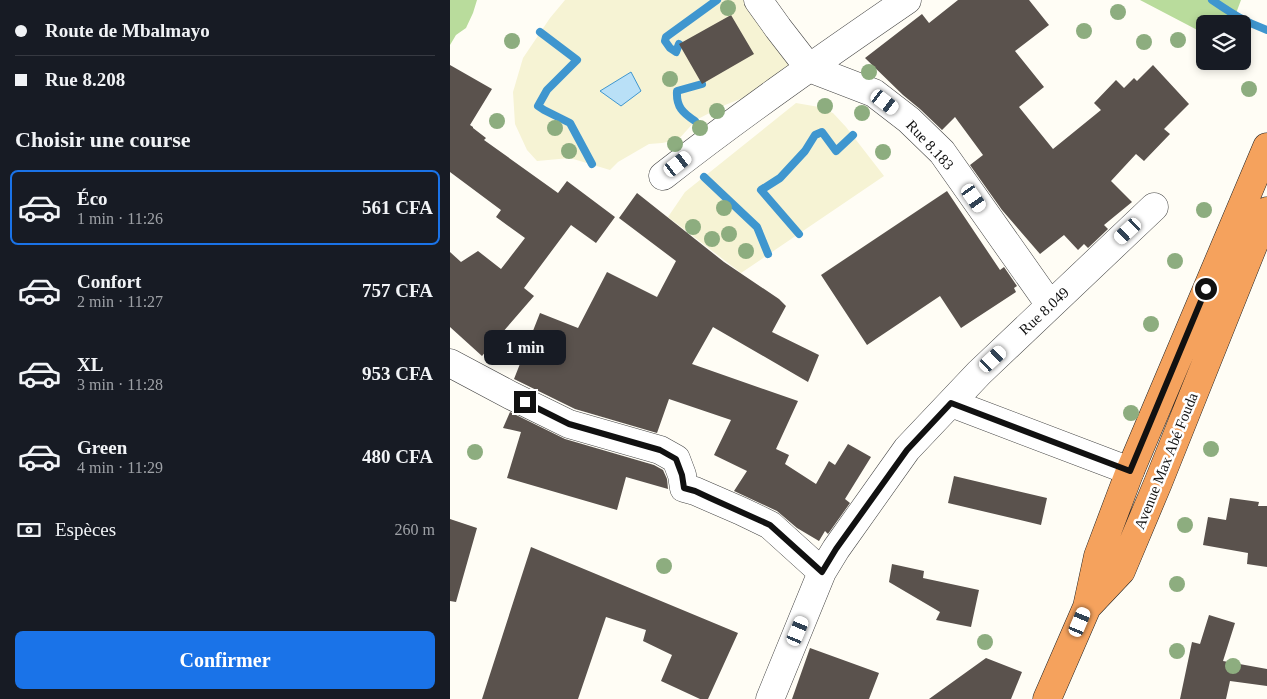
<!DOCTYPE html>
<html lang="fr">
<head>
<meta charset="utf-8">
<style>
  :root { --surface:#171b24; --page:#20242c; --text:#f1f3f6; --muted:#9ea1a6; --line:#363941; --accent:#1a73e8 }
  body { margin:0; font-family:"Times New Roman",serif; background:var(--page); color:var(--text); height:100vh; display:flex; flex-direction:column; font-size:19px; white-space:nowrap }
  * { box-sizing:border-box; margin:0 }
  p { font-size:16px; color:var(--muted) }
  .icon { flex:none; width:28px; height:28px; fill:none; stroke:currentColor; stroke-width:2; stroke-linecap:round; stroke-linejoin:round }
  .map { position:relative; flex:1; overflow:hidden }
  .panel { display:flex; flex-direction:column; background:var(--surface); width:450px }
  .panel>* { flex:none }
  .banner { display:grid; align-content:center; height:110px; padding:0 15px; background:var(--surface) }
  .controls { position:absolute; left:746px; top:15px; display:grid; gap:10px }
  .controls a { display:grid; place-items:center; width:55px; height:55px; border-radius:8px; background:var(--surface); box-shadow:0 2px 8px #0003; font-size:25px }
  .end { position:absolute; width:22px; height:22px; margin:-11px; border:6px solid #111; background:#fff; box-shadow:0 0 0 2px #fff }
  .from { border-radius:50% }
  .bubble { position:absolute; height:35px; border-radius:8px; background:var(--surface); box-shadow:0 2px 8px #0003; font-size:16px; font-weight:800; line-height:35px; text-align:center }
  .car { position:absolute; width:15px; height:30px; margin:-15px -8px; border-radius:6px; box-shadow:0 0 4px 1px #0007; background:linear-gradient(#fff 24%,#345 0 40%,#fff 0 76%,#345 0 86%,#fff 0) }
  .banner b { display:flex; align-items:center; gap:18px; height:48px; font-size:19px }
  .banner b+b { border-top:1px solid var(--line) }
  .banner i { width:12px; height:12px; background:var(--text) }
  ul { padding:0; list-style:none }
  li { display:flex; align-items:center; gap:15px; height:75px; margin:0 10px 8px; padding:0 5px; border:2px solid transparent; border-radius:8px }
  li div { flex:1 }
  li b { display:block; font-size:19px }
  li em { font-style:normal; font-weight:800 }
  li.active { border-color:var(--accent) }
  li>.icon { width:45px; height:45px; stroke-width:1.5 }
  h2 { padding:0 15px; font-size:22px; line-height:60px }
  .pay { display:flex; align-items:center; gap:12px; height:55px; padding:0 15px; font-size:19px }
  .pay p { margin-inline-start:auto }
  .cta { display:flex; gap:10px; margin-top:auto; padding:10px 15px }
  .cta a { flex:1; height:58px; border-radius:8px; background:var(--accent); color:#fff; font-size:20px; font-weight:800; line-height:58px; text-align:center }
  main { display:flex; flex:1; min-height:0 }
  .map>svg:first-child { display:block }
</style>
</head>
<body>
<main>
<section class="panel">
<div class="banner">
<b><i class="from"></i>Route de Mbalmayo</b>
<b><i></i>Rue 8.208</b>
</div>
<h2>Choisir une course</h2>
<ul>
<li class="active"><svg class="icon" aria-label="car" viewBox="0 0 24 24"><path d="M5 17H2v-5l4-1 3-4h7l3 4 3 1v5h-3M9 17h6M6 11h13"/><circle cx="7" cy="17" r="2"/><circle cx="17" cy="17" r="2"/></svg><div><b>Éco</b><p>1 min · 11:26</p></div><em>561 CFA</em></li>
<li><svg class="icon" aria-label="car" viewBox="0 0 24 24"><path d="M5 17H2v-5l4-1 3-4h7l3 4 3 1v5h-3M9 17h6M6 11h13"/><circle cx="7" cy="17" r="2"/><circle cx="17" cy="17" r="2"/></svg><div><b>Confort</b><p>2 min · 11:27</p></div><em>757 CFA</em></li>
<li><svg class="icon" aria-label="car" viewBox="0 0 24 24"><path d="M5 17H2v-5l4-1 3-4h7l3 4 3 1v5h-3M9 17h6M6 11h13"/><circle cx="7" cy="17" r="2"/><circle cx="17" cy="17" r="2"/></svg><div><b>XL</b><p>3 min · 11:28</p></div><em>953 CFA</em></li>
<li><svg class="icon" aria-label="car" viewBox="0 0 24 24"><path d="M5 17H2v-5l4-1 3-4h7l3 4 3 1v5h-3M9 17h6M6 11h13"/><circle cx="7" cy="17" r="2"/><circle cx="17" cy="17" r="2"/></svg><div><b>Green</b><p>4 min · 11:29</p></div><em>480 CFA</em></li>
</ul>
<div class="pay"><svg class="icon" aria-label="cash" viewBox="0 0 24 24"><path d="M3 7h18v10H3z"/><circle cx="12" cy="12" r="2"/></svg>Espèces<p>260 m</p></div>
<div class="cta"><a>Confirmer</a></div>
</section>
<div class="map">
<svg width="817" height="699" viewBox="0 0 817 699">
  <rect width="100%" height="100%" fill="#fffdf5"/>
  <!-- farmland -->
  <path fill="#f6f3d4" d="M115 0H293L343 68 303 94 275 105 246 120 228 140 212 143 199 144 168 162 160 170 120 158 87 161 77 150 65 124 63 92 73 58 100 18Z
    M346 103 369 107 383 113 396 127 434 176 291 273 218 217 235 192Z"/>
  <!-- forest -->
  <path fill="#b9dc9c" d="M0 0H27L23 13 16 28 6 35 0 45Z
    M690 0H791L782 24H755V34Z"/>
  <!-- water -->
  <path fill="#b9e0f7" stroke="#3f96cf" d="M181 72 191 91 171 106 150 91Z"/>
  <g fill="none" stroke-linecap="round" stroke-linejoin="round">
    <!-- stream -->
    <path stroke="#3f96cf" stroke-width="8" d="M762 0C781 13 795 22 817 30
      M90 32 127 60 97 90 88 106 94 110 120 123 142 164
      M229 44 226 52 220 48 215 41 216 37 267 0
      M245 121C233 113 226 107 227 91L252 84
      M254 177 307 227 318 254
      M349 234 311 190 330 178 355 151 365 135 372 132 386 151 403 135"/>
  </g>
  <!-- building -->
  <path fill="#5a524d" d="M508 0H579L599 25 565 51 594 87 569 107 603 149 651 110 644 103 666 80 674 88 684 78 687 81 703 65 739 104 714 129 720 134 694 161 686 154 661 181 682 202 654 225 658 229 638 248 634 244 628 250 614 235 590 254 552 210 520 165 533 155 505 117 492 130 470 109 453 95 415 58 472 14 479 23Z
    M281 15 304 54 252 84 229 44Z
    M0 65 42 89 20 125 23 127V128L36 138 34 140 108 193 117 181 165 217 146 243 121 225 74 288 84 296 32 356 0 327V252L11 262 28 251 51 269 75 238 46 217 51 210 0 172Z
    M497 191 550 270 554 267 567 286 564 288 566 292 511 328 490 296 417 345 371 275Z
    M187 193 274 262 329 299 336 306 322 332 369 355 358 382 263 327 242 364 348 401 326 449 339 455 335 464 366 484 379 461 385 465 398 444 421 457 395 499 400 503 378 534 375 531 369 541 347 528 327 511 284 491 297 471 264 455 281 420 219 399 207 433 125 409 64 379 90 313 128 328 157 272 207 297 226 261 169 218Z
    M60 412 115 439 204 465 213 470 217 479 218 489 176 477 167 510 57 478 71 432 53 428Z
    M504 476 597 498 591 525 498 503Z
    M780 498 809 502 808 506H817V567L797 564 798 553 753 545 758 517 776 520Z
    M0 519 27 528 6 602 0 601Z
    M81 547 288 633 258 699H250L211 681 222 655 193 641 196 630 156 617 128 699H32Z
    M442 564 474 571 473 578 529 590 521 627 486 620 490 612 439 582Z
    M759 615 785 623 773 661 817 669V686L780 681 776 699H730L742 642 750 644Z
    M360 648 429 673 419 699H342Z
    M536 658 572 672 561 699H479Z"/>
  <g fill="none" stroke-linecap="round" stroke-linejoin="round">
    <defs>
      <path id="minor" d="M308 0 328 28 359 68 424 93 459 120 492 152 600 305
        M213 176C292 114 374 57 457 0
        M0 363 60 395 119 424 210 450 226 459 232 475 234 488 245 491 291 511 320 525 372 572
        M501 403 680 471
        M320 699 372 572 386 549 457 449 529 373 704 207"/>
      <path id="highway" d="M637 607 648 556 680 471 817 147
        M597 699 637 607 671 571 708 483 817 211"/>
    </defs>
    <!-- minor casing -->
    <use href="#minor" stroke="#444" stroke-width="29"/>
    <!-- highway casing -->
    <use href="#highway" stroke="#222" stroke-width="29"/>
    <!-- minor -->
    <use href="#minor" stroke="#fff" stroke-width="28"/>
    <!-- highway -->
    <use href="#highway" stroke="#f5a25d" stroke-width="28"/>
  </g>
  <!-- trees -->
  <g fill="#8dad7f">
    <circle cx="278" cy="8" r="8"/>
    <circle cx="668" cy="12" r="8"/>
    <circle cx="634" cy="31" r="8"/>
    <circle cx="728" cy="40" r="8"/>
    <circle cx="62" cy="41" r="8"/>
    <circle cx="694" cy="42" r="8"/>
    <circle cx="419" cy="72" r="8"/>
    <circle cx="220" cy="79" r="8"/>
    <circle cx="799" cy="89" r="8"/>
    <circle cx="375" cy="106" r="8"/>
    <circle cx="267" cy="111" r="8"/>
    <circle cx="412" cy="113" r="8"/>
    <circle cx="47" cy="121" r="8"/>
    <circle cx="105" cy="128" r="8"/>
    <circle cx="250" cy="128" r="8"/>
    <circle cx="225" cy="144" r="8"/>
    <circle cx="119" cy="151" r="8"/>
    <circle cx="433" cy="152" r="8"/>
    <circle cx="274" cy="208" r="8"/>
    <circle cx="754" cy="210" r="8"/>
    <circle cx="243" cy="227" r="8"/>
    <circle cx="279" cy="234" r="8"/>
    <circle cx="262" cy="239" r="8"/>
    <circle cx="296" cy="251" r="8"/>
    <circle cx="725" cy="261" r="8"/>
    <circle cx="701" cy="324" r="8"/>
    <circle cx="681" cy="413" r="8"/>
    <circle cx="761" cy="449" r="8"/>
    <circle cx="25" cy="452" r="8"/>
    <circle cx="735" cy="525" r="8"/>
    <circle cx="214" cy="566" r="8"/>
    <circle cx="727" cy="584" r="8"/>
    <circle cx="535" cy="642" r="8"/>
    <circle cx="727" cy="651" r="8"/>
    <circle cx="783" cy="666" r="8"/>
  </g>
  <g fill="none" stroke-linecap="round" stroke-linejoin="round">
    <!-- route -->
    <path stroke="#111" stroke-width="6" d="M75 402 119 424 210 450 226 459 232 475 234 488 245 491 260 498 320 525 372 572 386 549 457 450 501 403 680 471 756 289"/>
  </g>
  <g text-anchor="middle" stroke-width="5" stroke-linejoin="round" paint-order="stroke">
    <!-- street labels -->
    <g font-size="15" fill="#111" stroke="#fff">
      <text transform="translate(480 145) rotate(47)" y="5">Rue 8.183</text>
      <text transform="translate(594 311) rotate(-43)" y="5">Rue 8.049</text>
      <text transform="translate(716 461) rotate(-68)" y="5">Avenue Max Abé Fouda</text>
    </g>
  </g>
</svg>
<div class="controls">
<a><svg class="icon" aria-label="layers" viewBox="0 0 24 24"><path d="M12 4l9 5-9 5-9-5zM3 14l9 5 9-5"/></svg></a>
</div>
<i class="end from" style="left:756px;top:289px"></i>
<i class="end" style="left:75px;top:402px"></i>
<div class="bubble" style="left:34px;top:330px;width:82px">1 min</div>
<i class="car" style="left:435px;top:102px;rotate:127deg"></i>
<i class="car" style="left:228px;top:164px;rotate:52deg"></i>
<i class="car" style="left:524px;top:198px;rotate:145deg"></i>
<i class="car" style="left:678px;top:231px;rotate:227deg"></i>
<i class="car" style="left:543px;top:359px;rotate:47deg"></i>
<i class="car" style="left:630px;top:622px;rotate:23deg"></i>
<i class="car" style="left:348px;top:631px;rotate:23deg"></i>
</div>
</main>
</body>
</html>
